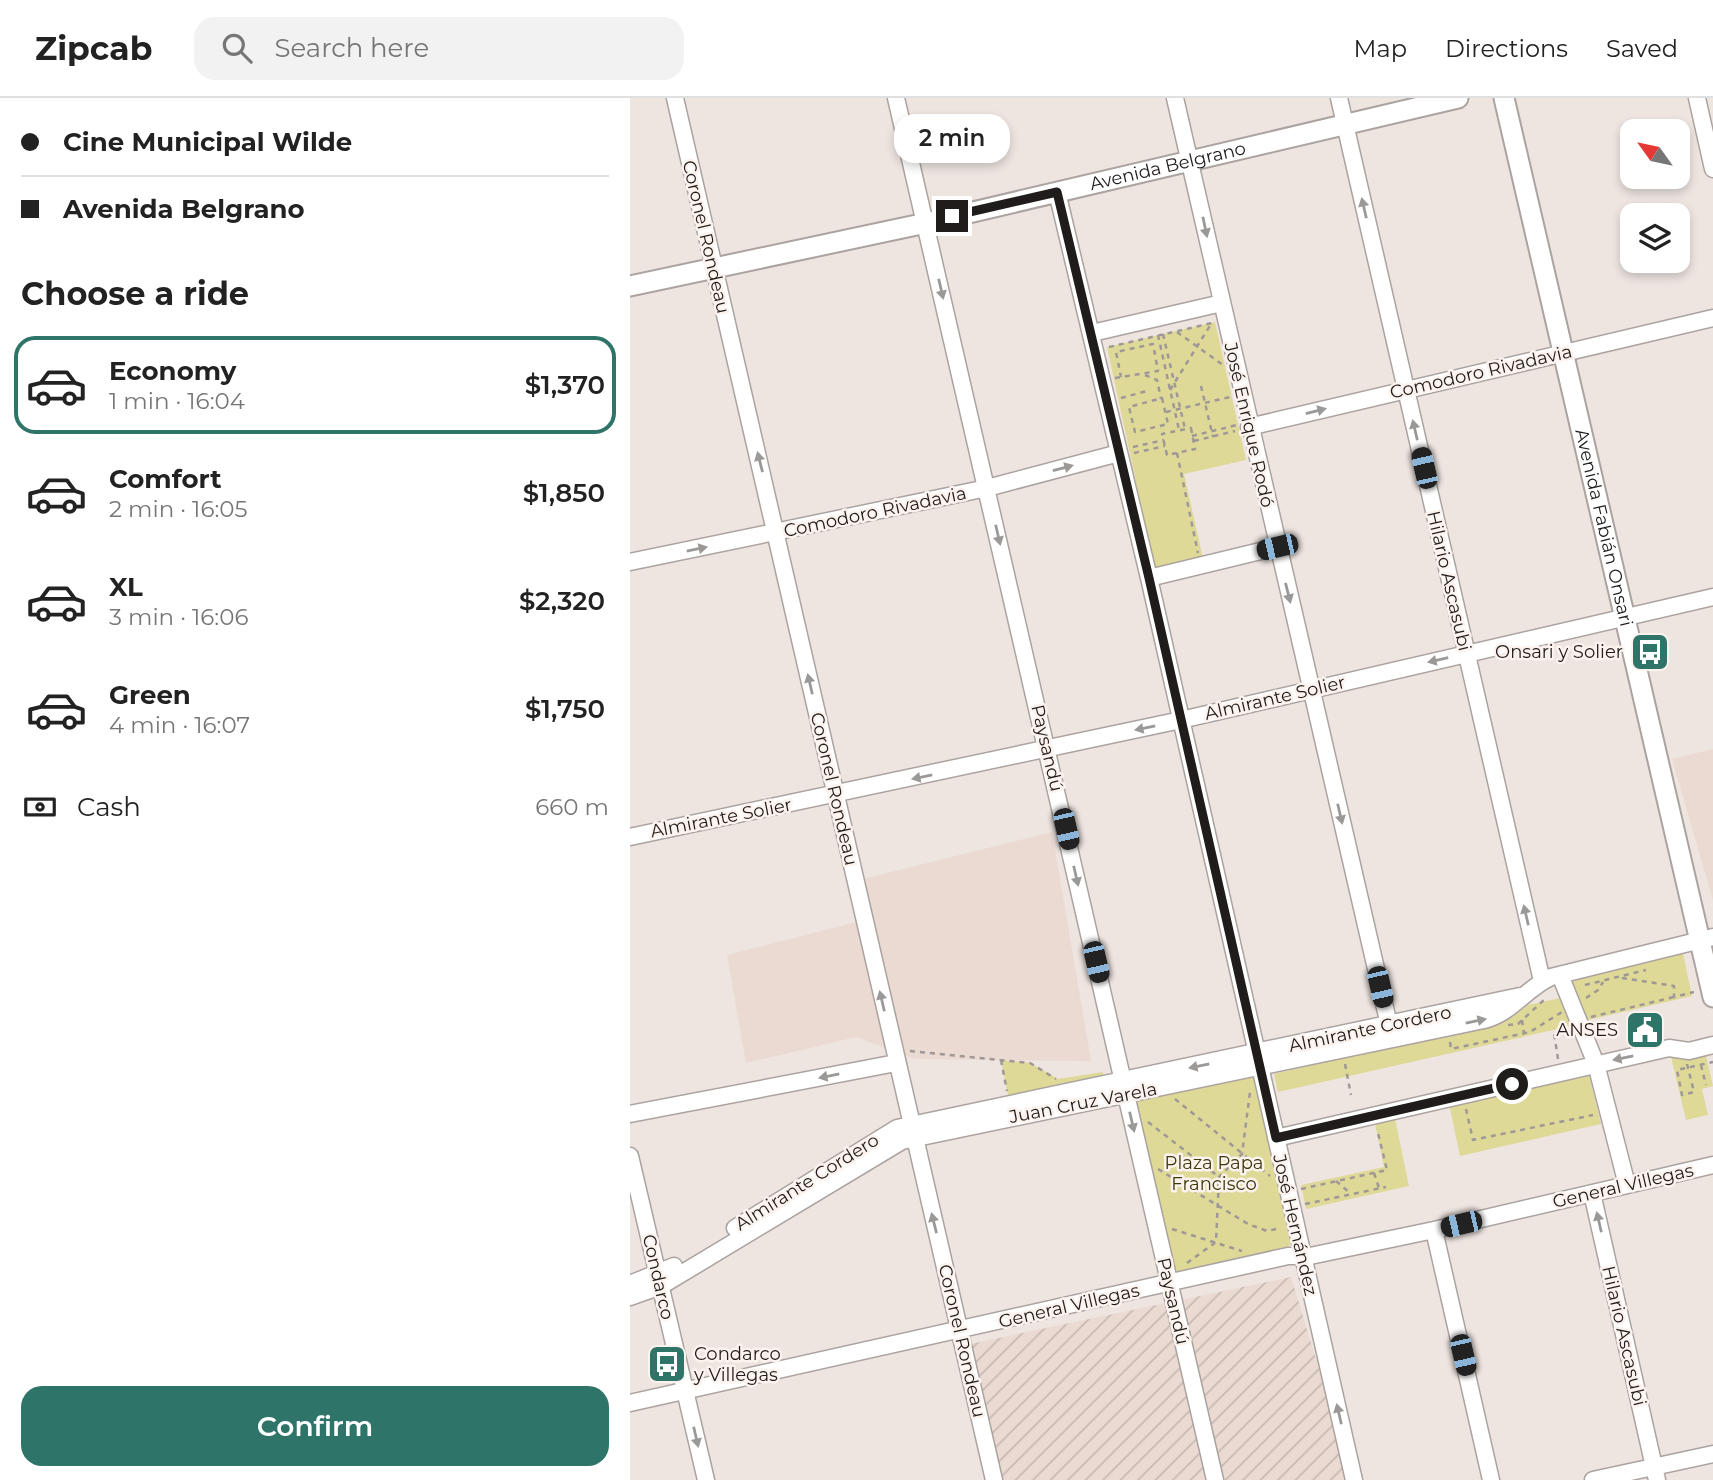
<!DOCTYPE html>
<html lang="en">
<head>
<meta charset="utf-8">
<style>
  :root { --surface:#fff; --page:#f2f2f2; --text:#222; --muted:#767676; --line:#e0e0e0; --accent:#2e7469 }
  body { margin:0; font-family:Montserrat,sans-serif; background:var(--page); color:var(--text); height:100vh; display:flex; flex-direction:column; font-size:26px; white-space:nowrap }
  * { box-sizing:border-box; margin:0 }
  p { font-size:23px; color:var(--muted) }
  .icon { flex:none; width:38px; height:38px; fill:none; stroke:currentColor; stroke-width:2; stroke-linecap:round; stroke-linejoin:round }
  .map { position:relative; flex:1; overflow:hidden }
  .panel { display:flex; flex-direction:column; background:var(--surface); width:630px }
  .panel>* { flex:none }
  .guide { display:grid; align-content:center; height:154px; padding:0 21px; background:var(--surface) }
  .needle { width:46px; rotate:303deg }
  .tools { position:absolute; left:990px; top:21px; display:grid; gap:14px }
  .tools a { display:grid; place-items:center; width:70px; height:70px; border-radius:14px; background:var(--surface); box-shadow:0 4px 10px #0003; font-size:35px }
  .end { position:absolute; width:32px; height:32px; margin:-16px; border:9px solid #1f1c1b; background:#fff; box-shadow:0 0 0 4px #fff }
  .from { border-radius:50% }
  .bubble { position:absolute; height:49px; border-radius:21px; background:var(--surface); box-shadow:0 4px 10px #0003; font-size:23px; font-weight:600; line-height:49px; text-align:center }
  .car { position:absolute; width:21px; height:42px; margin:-21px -10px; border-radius:9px; box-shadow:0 0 5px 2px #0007; background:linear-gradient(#222 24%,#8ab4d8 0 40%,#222 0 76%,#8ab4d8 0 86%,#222 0) }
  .guide b { display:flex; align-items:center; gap:24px; height:66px; font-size:26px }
  .guide b+b { border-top:2px solid var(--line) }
  .guide i { width:18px; height:18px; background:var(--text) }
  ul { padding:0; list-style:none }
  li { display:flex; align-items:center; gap:21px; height:98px; margin:0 14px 10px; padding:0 7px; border:4px solid transparent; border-radius:21px }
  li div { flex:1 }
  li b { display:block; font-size:26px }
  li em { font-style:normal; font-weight:600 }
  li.active { border-color:var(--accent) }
  li>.icon { width:63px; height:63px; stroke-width:1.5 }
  h2 { padding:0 21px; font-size:32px; line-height:84px }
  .pay { display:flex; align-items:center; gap:18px; height:77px; padding:0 21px; font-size:26px }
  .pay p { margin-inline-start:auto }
  .primary-button { display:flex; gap:14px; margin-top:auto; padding:14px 21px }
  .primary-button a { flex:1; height:80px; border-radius:21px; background:var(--accent); color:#fff; font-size:28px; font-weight:600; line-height:80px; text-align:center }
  header { display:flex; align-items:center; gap:42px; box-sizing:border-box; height:98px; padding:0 35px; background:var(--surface); border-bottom:2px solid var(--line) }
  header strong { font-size:33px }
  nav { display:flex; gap:38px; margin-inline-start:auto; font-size:24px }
  .search { width:490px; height:63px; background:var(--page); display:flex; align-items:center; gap:18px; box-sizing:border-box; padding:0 24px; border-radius:21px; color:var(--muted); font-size:26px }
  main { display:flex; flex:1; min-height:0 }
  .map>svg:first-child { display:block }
</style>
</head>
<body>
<header>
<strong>Zipcab</strong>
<div class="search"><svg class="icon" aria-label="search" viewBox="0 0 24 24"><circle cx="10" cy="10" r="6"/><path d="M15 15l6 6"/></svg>Search here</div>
<nav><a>Map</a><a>Directions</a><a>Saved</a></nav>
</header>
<main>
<section class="panel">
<div class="guide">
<b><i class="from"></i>Cine Municipal Wilde</b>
<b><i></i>Avenida Belgrano</b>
</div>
<h2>Choose a ride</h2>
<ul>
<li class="active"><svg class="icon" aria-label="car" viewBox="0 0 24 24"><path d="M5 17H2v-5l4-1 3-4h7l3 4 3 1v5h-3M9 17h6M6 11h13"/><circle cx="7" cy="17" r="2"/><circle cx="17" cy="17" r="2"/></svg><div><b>Economy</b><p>1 min · 16:04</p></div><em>$1,370</em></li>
<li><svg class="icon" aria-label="car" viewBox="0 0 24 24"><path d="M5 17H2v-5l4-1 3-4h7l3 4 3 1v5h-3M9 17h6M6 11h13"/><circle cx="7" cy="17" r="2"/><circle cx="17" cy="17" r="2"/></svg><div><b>Comfort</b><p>2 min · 16:05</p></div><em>$1,850</em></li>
<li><svg class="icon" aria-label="car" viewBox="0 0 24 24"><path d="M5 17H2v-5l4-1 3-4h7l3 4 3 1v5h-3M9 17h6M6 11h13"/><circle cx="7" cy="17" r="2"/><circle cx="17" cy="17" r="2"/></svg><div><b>XL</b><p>3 min · 16:06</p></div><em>$2,320</em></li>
<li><svg class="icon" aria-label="car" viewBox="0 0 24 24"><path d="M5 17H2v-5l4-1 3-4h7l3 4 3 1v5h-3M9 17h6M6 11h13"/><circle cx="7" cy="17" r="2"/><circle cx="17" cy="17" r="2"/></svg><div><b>Green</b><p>4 min · 16:07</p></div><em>$1,750</em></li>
</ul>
<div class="pay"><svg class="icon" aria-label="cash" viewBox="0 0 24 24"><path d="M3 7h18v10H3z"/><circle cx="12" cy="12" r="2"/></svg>Cash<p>660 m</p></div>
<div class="primary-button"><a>Confirm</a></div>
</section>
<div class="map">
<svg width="1083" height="1382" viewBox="0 0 1083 1382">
  <defs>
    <pattern id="industrial-furrows" width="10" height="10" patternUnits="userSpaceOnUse" patternTransform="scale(1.75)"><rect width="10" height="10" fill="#eadad1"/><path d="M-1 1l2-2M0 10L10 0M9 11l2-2" fill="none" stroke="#c8bab3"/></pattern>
  </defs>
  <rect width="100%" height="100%" fill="#eee5e1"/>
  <!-- built -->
  <path fill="#eadad1" d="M1083 651V802L1042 661Z
    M422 734 461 963 285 961 226 939 116 965 97 857 242 820 229 782Z"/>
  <!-- industrial -->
  <path fill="url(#industrial-furrows)" d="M661 1179 723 1382H363L335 1247Z"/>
  <!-- green -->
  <path fill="#dfd998" d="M585 224 616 362 554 376 573 460 525 472 477 249Z
    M1053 855 1062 898 954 923 938 882Z
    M930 900 941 928 648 994 644 976 881 920 898 907Z
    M1074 949 1083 988 1072 991 1078 1017 1056 1022 1039 950Z
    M371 962 400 965 428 981 473 974V980L470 984 378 997Z
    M957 968 971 1026 830 1058 818 1001Z
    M625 974 662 1143 657 1151 551 1175 543 1170 506 1007 511 999Z
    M765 1021 779 1088 676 1111 671 1087 754 1069 745 1025Z"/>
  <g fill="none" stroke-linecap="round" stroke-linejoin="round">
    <defs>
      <path id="minor" d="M45 0 364 1382
        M266 0 585 1382
        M545 0 762 940
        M709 0 912 883
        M1067 0 1083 71
        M427 94 519 480 724 1382
        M462 235 592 205
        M619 329 1083 220
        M0 464 357 390 489 355
        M519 480 647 449
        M0 739 551 622 1083 499
        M930 877 966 966 997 1087
        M0 1016 266 965
        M646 1040 1039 950 1059 953 1083 947
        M0 1058 76 1382
        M962 1095 1027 1382
        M105 1130 267 1030 890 898
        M804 1132 861 1382
        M0 1186 44 1168
        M0 1199 31 1188 272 1043 854 922C882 915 895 891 921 879L1083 839
        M0 1305 658 1158H680L804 1132 1083 1067
        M963 1382 1083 1356"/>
      <g id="tertiary">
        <path id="s1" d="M874 0 1083 899"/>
        <path id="s2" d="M0 188 296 125 828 0"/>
      </g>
    </defs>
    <!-- minor casing -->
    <use href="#minor" stroke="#aba39f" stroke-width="19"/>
    <!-- tertiary casing -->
    <use href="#tertiary" stroke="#aba39f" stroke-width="23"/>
    <!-- path -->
    <path stroke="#9f9896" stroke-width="2.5" stroke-dasharray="5 5" stroke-linecap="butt" d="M547 234 593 267
      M533 236 555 331
      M528 237 549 332
      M479 249 582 225
      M515 277 527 282 531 301
      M485 280 528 273 523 246 486 254 491 279
      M571 288 583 339
      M540 292 581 226
      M491 300 517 293
      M532 300 538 326 505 334 499 309Z
      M536 314 600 299
      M561 330 565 351 537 357 532 336Z
      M562 338 607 327
      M564 343 605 333
      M503 349 534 342
      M504 355 535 348
      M547 355 568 455
      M992 880 1044 888V899L1064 894
      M955 887 1016 872
      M956 900 968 892 973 884
      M961 919 1044 899
      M892 922 894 936
      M878 927 888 926 915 901
      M820 944 821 951 900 934 932 914
      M280 953 400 965 426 981
      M928 961 924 935 935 929
      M371 962 377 993
      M715 966 721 997
      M1057 966 1064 994 1052 997 1047 972 1083 964
      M1071 967 1076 987
      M545 1001 640 1078
      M836 1011 843 1042 963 1017
      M518 1024 589 1079
      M528 1071 618 1126 637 1133 651 1130
      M744 1075 749 1090
      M706 1083 720 1095
      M671 1091 757 1072 747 1031
      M675 1106 756 1089
      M542 1131 612 1153
      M557 1165 586 1144 589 1079 612 1056 620 994"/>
    <!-- minor -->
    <use href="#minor" stroke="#fff" stroke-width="16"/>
    <!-- tertiary -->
    <use href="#tertiary" stroke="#fff" stroke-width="19"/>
  </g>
  <!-- one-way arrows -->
  <defs><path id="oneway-solid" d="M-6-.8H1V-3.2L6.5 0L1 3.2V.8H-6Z" transform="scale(1.75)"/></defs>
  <g fill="#9a9998">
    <use href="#oneway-solid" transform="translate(734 110) rotate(-103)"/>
    <use href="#oneway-solid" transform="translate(575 129) rotate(78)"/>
    <use href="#oneway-solid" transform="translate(311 191) rotate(77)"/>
    <use href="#oneway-solid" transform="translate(686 313) rotate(-14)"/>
    <use href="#oneway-solid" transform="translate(785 332) rotate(-103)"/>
    <use href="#oneway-solid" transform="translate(130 364) rotate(-104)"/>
    <use href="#oneway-solid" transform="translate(433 370) rotate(-15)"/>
    <use href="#oneway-solid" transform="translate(368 437) rotate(77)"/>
    <use href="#oneway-solid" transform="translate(67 451) rotate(-11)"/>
    <use href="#oneway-solid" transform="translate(658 495) rotate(76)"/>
    <use href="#oneway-solid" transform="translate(808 562) rotate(167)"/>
    <use href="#oneway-solid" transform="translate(180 586) rotate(-103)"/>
    <use href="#oneway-solid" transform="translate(515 630) rotate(168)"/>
    <use href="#oneway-solid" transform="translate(292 679) rotate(168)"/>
    <use href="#oneway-solid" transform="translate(710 716) rotate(77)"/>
    <use href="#oneway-solid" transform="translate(446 778) rotate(77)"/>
    <use href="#oneway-solid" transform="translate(896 817) rotate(-103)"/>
    <use href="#oneway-solid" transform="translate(252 903) rotate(-103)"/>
    <use href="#oneway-solid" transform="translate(846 923) rotate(-12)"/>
    <use href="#oneway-solid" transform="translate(993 960) rotate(168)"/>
    <use href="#oneway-solid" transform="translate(569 968) rotate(168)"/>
    <use href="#oneway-solid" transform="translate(199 978) rotate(169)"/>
    <use href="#oneway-solid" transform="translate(502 1024) rotate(77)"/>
    <use href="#oneway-solid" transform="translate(969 1124) rotate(-103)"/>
    <use href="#oneway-solid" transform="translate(304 1125) rotate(-104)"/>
    <use href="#oneway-solid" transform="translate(709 1316) rotate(-103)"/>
    <use href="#oneway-solid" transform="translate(66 1339) rotate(77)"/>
  </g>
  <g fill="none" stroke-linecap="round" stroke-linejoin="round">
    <!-- route -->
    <path stroke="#1f1c1b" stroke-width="9" d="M322 118 427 94 519 480 646 1040 882 986"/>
  </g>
  <!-- icons -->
  <defs>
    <symbol id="bus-square" viewBox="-11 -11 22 22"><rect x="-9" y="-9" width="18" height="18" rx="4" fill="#2e7469" stroke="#fcf3ee"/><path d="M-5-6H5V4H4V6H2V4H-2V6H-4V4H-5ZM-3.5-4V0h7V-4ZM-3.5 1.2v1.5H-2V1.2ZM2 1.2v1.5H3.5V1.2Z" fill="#fff"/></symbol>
    <symbol id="civic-square" viewBox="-11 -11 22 22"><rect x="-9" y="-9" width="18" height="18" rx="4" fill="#2e7469" stroke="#fcf3ee"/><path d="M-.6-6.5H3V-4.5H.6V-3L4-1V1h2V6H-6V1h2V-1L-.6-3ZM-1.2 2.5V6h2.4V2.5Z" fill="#fff"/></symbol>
  </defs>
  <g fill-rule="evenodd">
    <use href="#bus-square" x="998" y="532" width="44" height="44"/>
    <use href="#civic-square" x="993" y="910" width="44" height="44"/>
    <use href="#bus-square" x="15" y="1244" width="44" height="44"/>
  </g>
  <g text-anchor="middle" stroke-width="5" stroke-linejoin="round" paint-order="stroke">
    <!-- street labels -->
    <g font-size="18" fill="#1f1c1b" stroke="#fcf3ee">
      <text dy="6" stroke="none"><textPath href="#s2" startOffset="551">Avenida Belgrano</textPath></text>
      <text transform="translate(76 139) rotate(77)" y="6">Coronel Rondeau</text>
      <text transform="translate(851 274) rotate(-13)" y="6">Comodoro Rivadavia</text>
      <text transform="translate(619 327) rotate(77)" y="6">José Enrique Rodó</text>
      <text transform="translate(245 414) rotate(-12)" y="6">Comodoro Rivadavia</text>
      <text dy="6" stroke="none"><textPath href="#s1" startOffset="441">Avenida Fabián Onsari</textPath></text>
      <text transform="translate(819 483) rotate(77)" y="6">Hilario Ascasubi</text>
      <text transform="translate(645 600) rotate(-13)" y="6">Almirante Solier</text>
      <text transform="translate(417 650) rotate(77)" y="6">Paysandú</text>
      <text transform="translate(204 691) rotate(77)" y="6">Coronel Rondeau</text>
      <text transform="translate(91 720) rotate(-11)" y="6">Almirante Solier</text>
      <text transform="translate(740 931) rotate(-12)" y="6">Almirante Cordero</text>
      <text transform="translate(453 1005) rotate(-11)" y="6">Juan Cruz Varela</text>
      <text transform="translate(177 1084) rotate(-32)" y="6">Almirante Cordero</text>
      <text transform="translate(993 1088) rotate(-13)" y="6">General Villegas</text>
      <text transform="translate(665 1127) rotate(77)" y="6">José Hernández</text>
      <text transform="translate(28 1179) rotate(77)" y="6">Condarco</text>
      <text transform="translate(543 1203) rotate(77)" y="6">Paysandú</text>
      <text transform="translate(439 1208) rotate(-13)" y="6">General Villegas</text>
      <text transform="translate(994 1238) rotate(77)" y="6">Hilario Ascasubi</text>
      <text transform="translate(332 1243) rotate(77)" y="6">Coronel Rondeau</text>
    </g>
    <!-- poi labels -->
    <g font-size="18" fill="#1f1c1b" stroke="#fcf3ee" text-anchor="end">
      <text x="993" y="560">Onsari y Solier</text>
      <text x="988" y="938">ANSES</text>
      <text x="64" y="1262" text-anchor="start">Condarco<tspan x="64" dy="21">y Villegas</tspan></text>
    </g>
    <!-- park labels -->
    <g font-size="18" fill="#3d380c" stroke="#fcf3ee">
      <text x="584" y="1071">Plaza Papa<tspan x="584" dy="21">Francisco</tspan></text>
    </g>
  </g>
</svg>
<div class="tools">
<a><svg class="needle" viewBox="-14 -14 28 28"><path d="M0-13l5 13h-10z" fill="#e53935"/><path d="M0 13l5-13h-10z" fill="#767676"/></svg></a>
<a><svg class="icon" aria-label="layers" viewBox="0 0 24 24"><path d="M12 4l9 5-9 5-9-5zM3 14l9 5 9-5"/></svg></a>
</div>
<i class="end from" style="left:882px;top:986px"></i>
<i class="end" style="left:322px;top:118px"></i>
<div class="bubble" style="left:264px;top:16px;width:116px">2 min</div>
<i class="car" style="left:794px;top:370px;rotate:347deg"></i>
<i class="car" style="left:647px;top:449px;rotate:257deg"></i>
<i class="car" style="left:436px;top:731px;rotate:167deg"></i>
<i class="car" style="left:466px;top:864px;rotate:167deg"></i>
<i class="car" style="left:750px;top:889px;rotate:167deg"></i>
<i class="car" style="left:831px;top:1126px;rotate:257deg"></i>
<i class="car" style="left:833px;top:1257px;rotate:167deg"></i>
</div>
</main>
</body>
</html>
